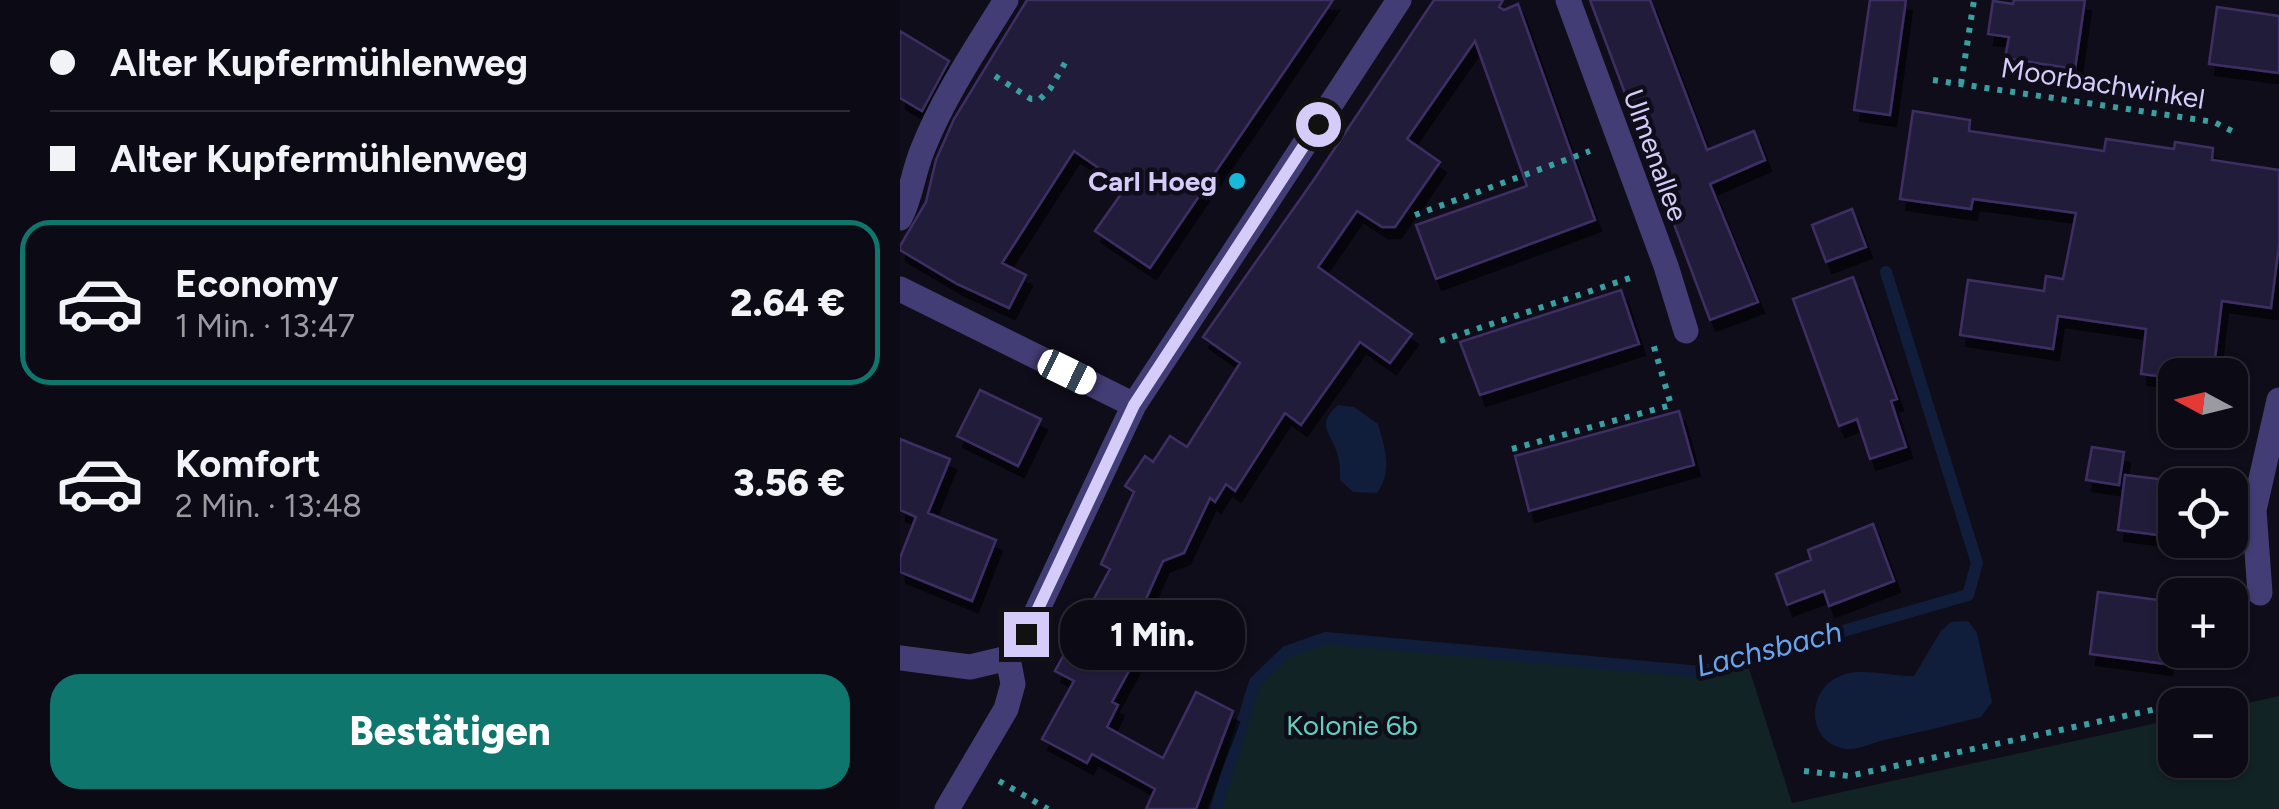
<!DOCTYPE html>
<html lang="de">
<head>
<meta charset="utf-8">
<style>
  :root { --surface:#0c0a14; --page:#15131d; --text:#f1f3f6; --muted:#9a9aa0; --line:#2c2b34; --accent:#0f766e }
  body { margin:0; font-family:Figtree,sans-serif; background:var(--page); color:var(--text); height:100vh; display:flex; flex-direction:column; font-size:38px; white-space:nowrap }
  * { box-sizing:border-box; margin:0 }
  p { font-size:32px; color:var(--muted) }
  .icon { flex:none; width:55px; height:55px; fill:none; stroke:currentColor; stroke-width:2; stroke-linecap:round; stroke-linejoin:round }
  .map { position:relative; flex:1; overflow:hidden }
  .drawer { display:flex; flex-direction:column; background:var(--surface); width:900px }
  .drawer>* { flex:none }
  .guide { display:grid; align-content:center; height:220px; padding:0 50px; background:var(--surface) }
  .needle { width:65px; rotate:277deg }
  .buttons { position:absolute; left:1258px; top:358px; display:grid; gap:20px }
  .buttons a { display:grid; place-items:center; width:90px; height:90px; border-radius:20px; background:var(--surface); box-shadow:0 2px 8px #0004,0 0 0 2px var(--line); font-size:50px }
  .end { position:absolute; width:45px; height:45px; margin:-22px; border:12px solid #d5ccfa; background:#111; box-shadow:0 0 0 5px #111 }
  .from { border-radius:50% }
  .bubble { position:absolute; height:70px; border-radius:30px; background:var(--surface); box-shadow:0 2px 8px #0004,0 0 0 2px var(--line); font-size:32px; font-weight:800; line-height:70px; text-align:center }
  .car { position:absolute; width:30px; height:60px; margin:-30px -15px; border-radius:12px; box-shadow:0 0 8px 2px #0007; background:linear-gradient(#fff 24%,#345 0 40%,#fff 0 76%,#345 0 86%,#fff 0) }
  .guide b { display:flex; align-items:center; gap:35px; height:95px; font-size:38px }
  .guide b+b { border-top:2px solid var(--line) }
  .guide i { width:25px; height:25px; background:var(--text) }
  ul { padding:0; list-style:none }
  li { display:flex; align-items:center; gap:30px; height:165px; margin:0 20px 15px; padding:0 30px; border:5px solid transparent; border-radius:30px }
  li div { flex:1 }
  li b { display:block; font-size:38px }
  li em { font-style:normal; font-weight:800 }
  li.selected { border-color:var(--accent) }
  li>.icon { width:90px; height:90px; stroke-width:1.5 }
  .cta { display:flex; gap:20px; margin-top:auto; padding:20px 50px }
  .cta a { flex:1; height:115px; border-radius:30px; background:var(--accent); color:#fff; font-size:40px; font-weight:800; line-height:115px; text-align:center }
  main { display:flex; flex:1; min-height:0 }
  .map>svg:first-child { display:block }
</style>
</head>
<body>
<main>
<section class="drawer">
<div class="guide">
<b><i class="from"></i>Alter Kupfermühlenweg</b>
<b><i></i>Alter Kupfermühlenweg</b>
</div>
<ul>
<li class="selected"><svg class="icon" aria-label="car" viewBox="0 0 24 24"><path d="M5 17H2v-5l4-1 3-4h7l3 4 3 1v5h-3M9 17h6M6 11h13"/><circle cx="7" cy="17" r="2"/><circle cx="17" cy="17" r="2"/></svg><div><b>Economy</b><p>1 Min. · 13:47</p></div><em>2.64 €</em></li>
<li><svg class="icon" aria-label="car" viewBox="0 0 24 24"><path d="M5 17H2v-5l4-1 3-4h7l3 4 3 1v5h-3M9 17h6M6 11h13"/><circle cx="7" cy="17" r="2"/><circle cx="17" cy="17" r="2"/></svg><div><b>Komfort</b><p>2 Min. · 13:48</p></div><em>3.56 €</em></li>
</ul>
<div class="cta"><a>Bestätigen</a></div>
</section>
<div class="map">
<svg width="1379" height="809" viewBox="0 0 1379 809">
  <defs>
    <filter id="shadow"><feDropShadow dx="6" dy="11" stdDeviation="0" flood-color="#0009"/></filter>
  </defs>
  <rect width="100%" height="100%" fill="#100d1b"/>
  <!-- green -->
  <path fill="#112324" d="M426 638 619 651 801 672 846 659 892 803 1275 719V760H1330V707L1379 696V809H316L355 682 386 652Z"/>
  <!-- water -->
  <path fill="#111e3b" d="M438 405 454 407 478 424C485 449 493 470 477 493L453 492 440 480C440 473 440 463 438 456 432 432 414 427 438 405Z
    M1068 621 1077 633 1092 702 1081 717C1049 725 1016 733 984 740 973 743 958 750 947 749 907 745 905 692 938 677 959 666 991 677 1014 676L1041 631 1051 622Z"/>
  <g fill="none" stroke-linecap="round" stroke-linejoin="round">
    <!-- stream -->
    <path stroke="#111e3b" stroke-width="12" d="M316 809 355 682 386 652 426 638 801 672 1068 595 1077 563 986 272"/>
  </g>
  <!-- building -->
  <path fill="#241b3a" stroke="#3e2f64" stroke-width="2.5" filter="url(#shadow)" d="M127 0H433L250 268 195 231 226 187 174 151 102 263 126 275 109 308 57 284 0 250V246L26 202 36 160 54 119Z
    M534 0H603L599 7 604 10 618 4 695 220 536 279 516 225 627 186 575 41 507 139 540 162 495 227H482L457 211 418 267 512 334 490 363 460 342 401 425 385 413 335 491 326 484 315 502 310 498 284 553 263 561 233 628 248 636 212 702 218 705 207 727 263 758 296 692 333 711 296 809H246L255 789 192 754 187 763 142 739 174 681 155 671 210 569 201 564 234 492 225 486 245 456 253 462 270 436 287 447 340 363 303 337 413 181Z
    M690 0H750L807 150 854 131 865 160 810 184 858 302 810 320Z
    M970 0H1006L990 115 954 110Z
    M1114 0H1185L1175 69 1105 58 1109 37 1088 34 1093 1 1113 4Z
    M1317 7 1379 16V73L1309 64Z
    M0 31 49 61 22 111 0 98Z
    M1013 111 1070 120 1069 131 1204 151 1206 139 1274 149 1275 142 1313 148 1312 160 1379 170V245L1371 308 1322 301 1313 375H1275V378L1241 374 1246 329 1158 316 1153 349 1060 335 1068 280 1144 291 1146 276 1163 279 1176 213 1073 199 1071 209 1000 199Z
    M952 209 966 247 926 262 912 225Z
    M953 277 997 399 991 401 1006 447 970 459 957 419 939 426 893 299Z
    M721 290 739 344 580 395 560 342Z
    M80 390 141 419 118 466 57 436Z
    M779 411 794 465 629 511 615 456Z
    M0 439 50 459 28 513 96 540 72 601 0 572V558L16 517 0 510Z
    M1192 447 1224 452 1219 485 1186 480Z
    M1225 475 1275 481V537L1218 530Z
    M973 524 994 581 929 606 924 591 887 605 876 574 911 560 908 550Z
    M1198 592 1273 602 1266 664 1190 654Z"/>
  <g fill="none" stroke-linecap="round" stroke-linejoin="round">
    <!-- path -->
    <path stroke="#38a0a1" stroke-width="6" stroke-dasharray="5 8" stroke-linecap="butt" d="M95 76 131 99H140L150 89 165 63
      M1033 80 1314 122 1336 133
      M1061 84 1074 0
      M515 215 690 151
      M540 341 736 276
      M612 449 771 405 752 340
      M1276 705 1322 695
      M904 771 949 776 1275 705
      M99 781 148 809"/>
    <!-- minor -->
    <path stroke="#433d75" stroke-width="25" d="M668 0 766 266 786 331
      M0 218C11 197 13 173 22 151 43 97 76 49 106 0
      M0 289 234 405
      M1360 593 1354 510 1379 400
      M0 658 70 667 108 658 126 634 234 405 499 0
      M47 809 106 709 113 684 108 658"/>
  </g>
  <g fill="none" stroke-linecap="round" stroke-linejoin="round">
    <!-- route -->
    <path stroke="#d5ccfa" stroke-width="12" d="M126 634 234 405 418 124"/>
  </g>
  <!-- markers -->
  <circle fill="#17b9db" stroke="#100d1b" stroke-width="4" cx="337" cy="181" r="10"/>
  <g text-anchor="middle" stroke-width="9" stroke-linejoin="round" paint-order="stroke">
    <!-- street labels -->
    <g font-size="28" fill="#d5ccfa" stroke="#100d1b">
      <text transform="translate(1203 83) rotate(9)" y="10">Moorbachwinkel</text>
      <text transform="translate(756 155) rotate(70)" y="10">Ulmenallee</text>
    </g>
    <!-- poi labels -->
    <g font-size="28" font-weight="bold" fill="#d5ccfa" stroke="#100d1b" text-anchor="end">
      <text x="317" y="191">Carl Hoeg</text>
    </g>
    <!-- park labels -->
    <g font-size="28" fill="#61d1bd" stroke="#100d1b">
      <text x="452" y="735">Kolonie 6b</text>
    </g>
    <!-- water labels -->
    <g font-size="30" font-style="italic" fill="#65a5ef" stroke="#100d1b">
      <text transform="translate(869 649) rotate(-14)" y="10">Lachsbach</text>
    </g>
  </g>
</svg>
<div class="buttons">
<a><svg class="needle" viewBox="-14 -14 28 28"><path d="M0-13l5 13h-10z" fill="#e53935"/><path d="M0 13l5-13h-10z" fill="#9a9aa0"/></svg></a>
<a><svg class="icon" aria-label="locate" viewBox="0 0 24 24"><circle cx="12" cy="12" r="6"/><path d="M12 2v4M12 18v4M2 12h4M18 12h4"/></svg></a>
<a>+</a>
<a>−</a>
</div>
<i class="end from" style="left:418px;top:124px"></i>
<i class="end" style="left:126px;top:634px"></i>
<div class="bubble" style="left:160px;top:600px;width:185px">1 Min.</div>
<i class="car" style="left:167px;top:372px;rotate:116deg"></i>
</div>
</main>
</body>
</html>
